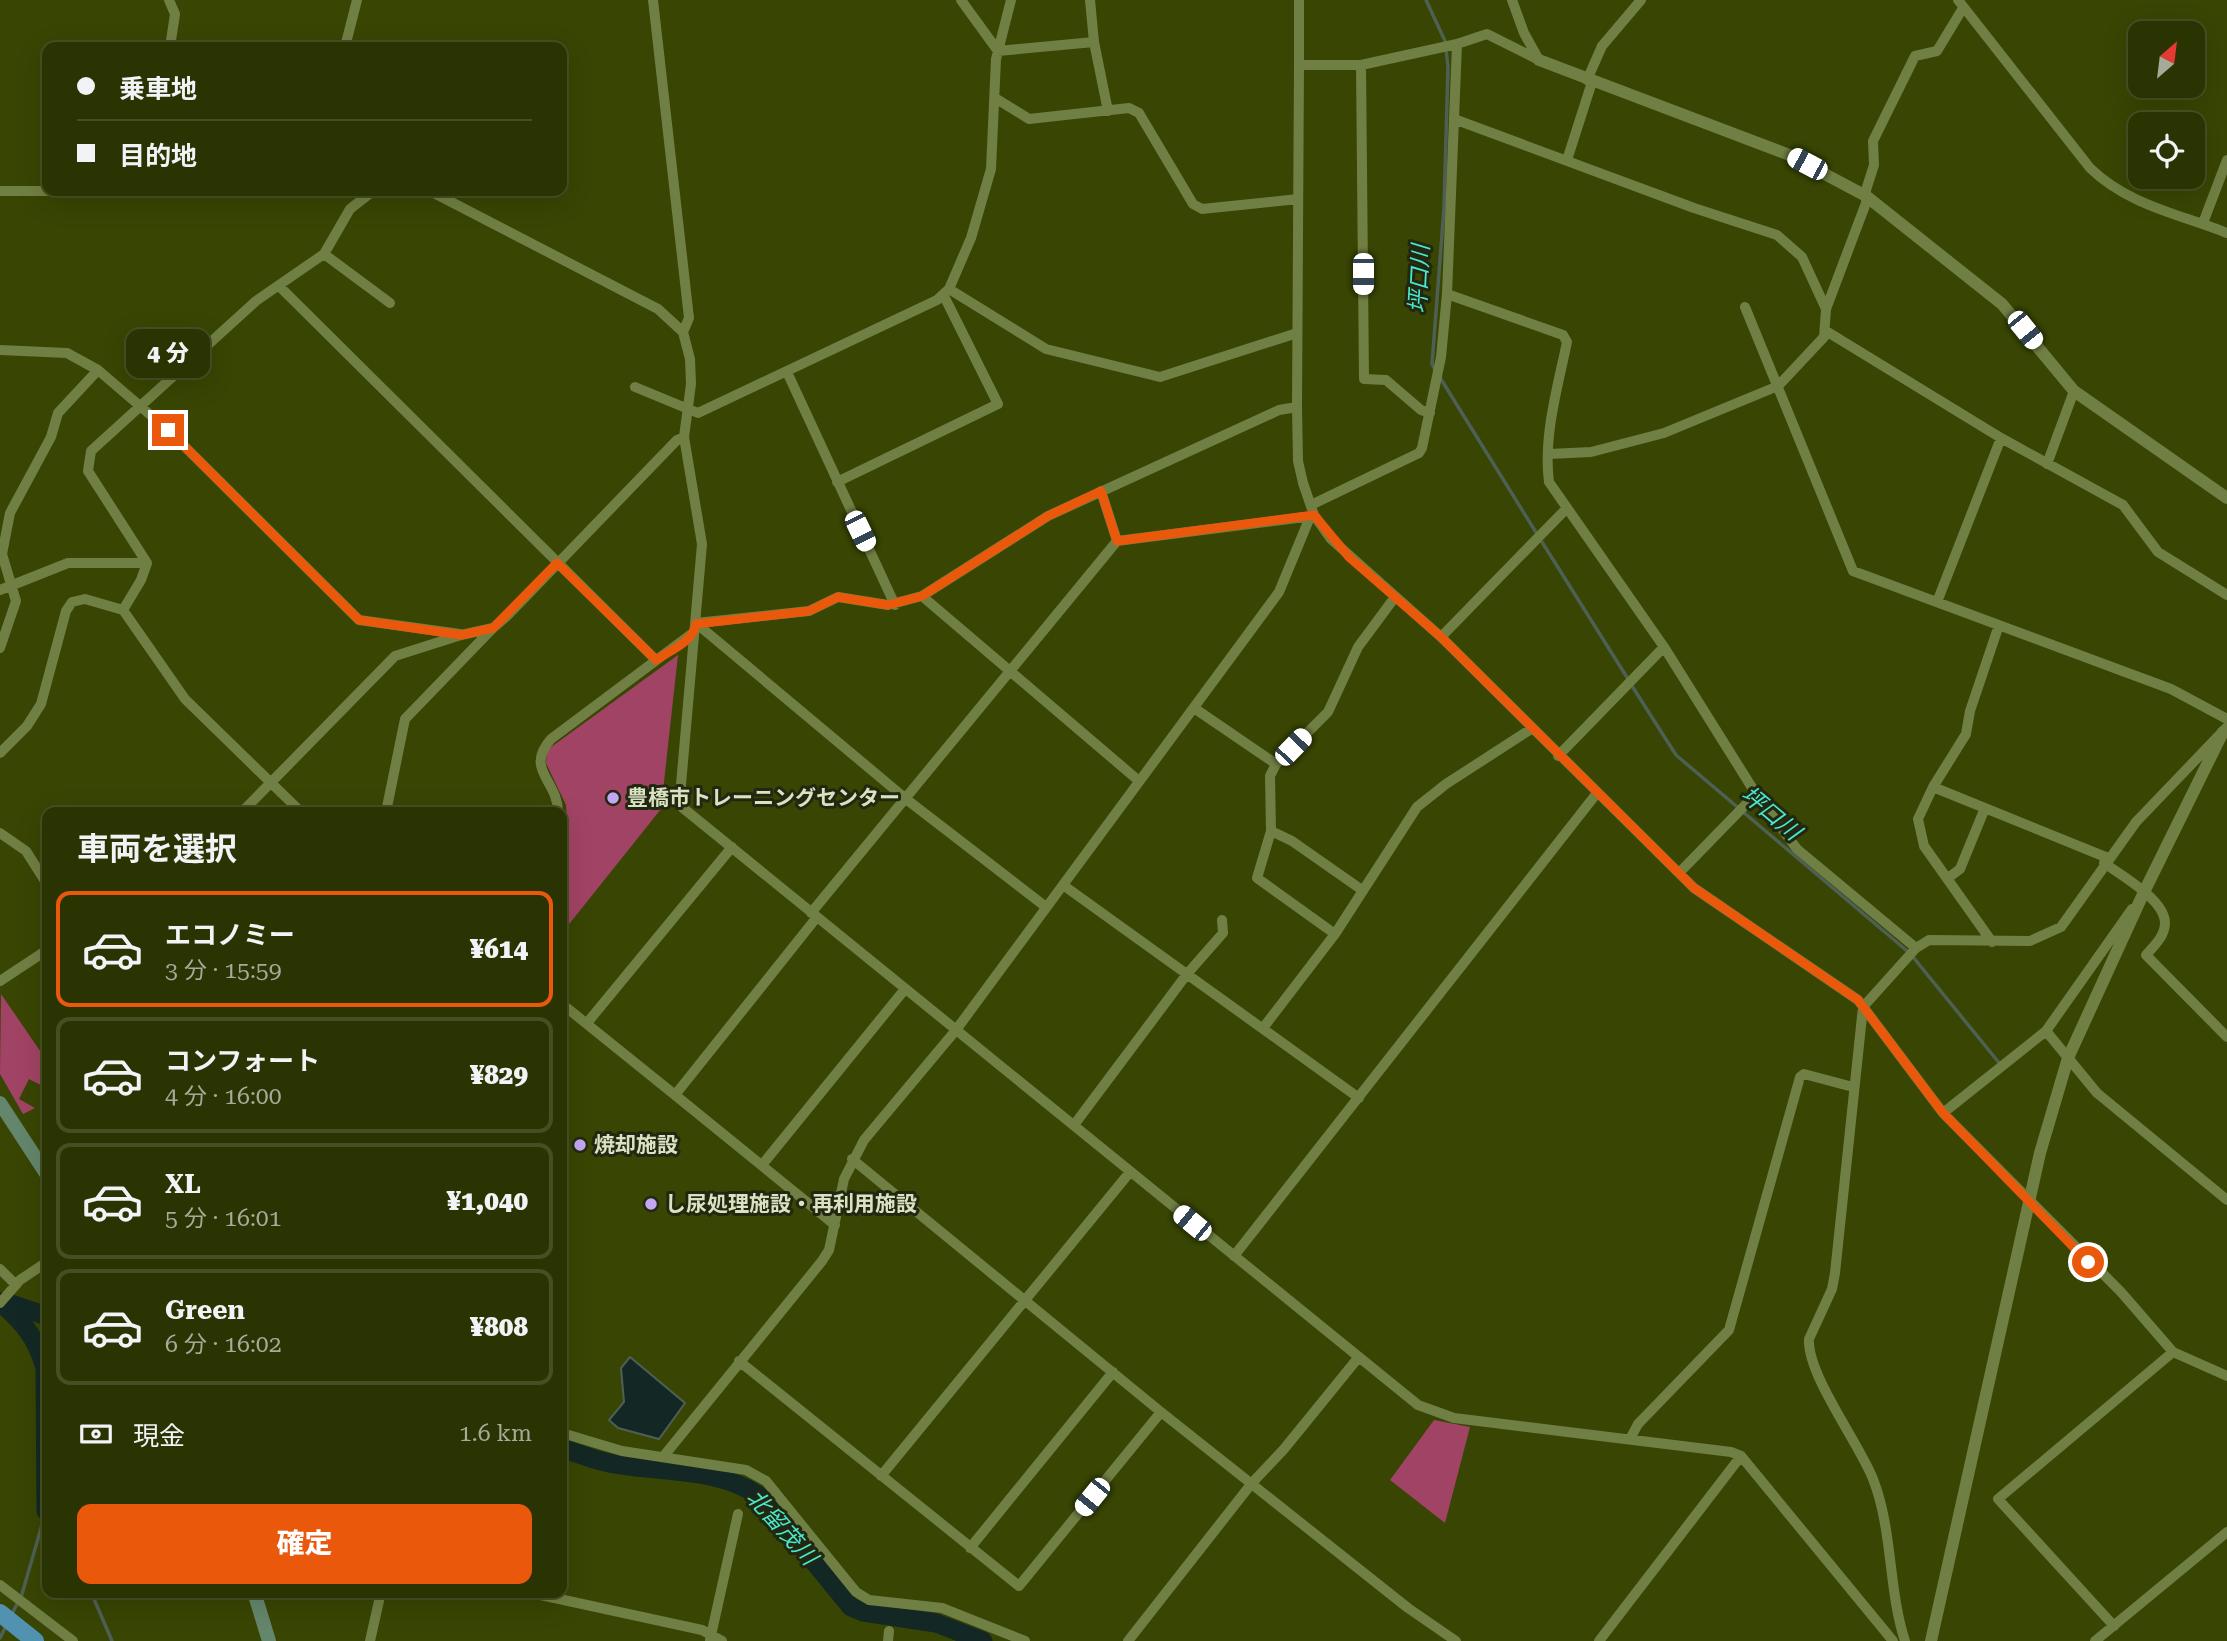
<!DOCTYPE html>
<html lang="ja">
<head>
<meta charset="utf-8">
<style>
  :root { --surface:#2a3402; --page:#363f11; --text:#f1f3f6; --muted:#a5aa99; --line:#464f24; --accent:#ea580c }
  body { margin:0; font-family:"Roboto Serif","Noto Sans JP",serif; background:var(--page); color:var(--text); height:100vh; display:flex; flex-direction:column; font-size:26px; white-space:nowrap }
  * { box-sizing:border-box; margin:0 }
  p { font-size:23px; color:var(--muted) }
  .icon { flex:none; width:38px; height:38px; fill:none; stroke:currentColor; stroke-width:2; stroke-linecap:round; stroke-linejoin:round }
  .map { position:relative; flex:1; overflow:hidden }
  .panel { position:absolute; left:42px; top:807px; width:525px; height:791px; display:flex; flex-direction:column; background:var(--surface); border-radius:14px; box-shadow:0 7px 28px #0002,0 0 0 2px var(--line) }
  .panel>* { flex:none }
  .hud { position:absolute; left:42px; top:42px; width:525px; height:154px; border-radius:14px; box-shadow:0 7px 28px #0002,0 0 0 2px var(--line); display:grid; align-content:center; height:154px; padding:0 35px; background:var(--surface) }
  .needle { width:46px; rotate:28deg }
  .controls { position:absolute; left:2128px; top:21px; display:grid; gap:14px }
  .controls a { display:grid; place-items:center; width:77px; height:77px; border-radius:14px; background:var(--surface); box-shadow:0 7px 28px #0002,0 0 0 2px var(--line); font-size:35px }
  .end { position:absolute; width:32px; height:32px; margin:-16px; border:9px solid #ea580c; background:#fff; box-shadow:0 0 0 4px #fff }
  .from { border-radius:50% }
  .bubble { position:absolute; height:49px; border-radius:14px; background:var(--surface); box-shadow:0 7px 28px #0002,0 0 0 2px var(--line); font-size:23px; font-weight:800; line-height:49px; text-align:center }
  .car { position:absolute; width:21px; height:42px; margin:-21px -10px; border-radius:9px; box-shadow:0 0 5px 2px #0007; background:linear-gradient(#fff 24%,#345 0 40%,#fff 0 76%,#345 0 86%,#fff 0) }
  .hud b { display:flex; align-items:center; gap:24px; height:66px; font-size:26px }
  .hud b+b { border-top:2px solid var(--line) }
  .hud i { width:18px; height:18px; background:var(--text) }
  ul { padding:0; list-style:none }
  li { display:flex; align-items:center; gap:21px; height:116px; margin:0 14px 10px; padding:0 21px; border:4px solid var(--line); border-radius:14px }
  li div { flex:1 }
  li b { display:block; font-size:26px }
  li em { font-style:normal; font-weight:800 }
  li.selected { border-color:var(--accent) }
  li>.icon { width:63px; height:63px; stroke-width:1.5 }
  h2 { padding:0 35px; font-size:32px; line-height:84px }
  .pay { display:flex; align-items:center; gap:18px; height:77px; padding:0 35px; font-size:26px }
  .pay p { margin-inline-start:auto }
  .action { display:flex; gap:14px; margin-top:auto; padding:14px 35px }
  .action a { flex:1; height:80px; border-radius:14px; background:var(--accent); color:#fff; font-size:28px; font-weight:800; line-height:80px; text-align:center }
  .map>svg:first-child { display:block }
</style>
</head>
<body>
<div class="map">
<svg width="2227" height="1641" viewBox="0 0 2227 1641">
  <rect width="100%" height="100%" fill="#384503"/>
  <!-- green -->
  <path fill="#a14364" d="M678 655 661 809 562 933V842L567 826 566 805 546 763 547 750Z
    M1 994 47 1061V1088L29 1079 19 1099 35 1108 23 1114 0 1074Z
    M1434 1420 1470 1427 1445 1523 1390 1480Z"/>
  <!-- water -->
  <path fill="#132824" stroke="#4e6054" stroke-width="2" d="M630 1357 685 1403 659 1439 618 1428 609 1420 624 1402 621 1368Z"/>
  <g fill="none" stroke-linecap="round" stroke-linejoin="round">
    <!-- stream -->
    <path stroke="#4e6054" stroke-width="3.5" d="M1426 0 1445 41 1448 67 1444 208 1432 364 1435 370
      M1439 376 1537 534
      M1542 542 1628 679
      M1632 686 1676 755 1906 950
      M1913 957 2000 1064
      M91 1592 112 1641
      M12 1614 22 1594 46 1511
      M0 1638 7 1624"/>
    <!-- river -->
    <path stroke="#132824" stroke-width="19" d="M0 1302C23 1322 37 1338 45 1368L46 1511
      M5 1302 47 1316
      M562 1448C579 1454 597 1461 614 1464 663 1473 721 1467 762 1498L851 1607 863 1612 936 1623 983 1641"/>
    <!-- minor -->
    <path stroke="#707f43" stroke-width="10" d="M169 0 175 14 170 47
      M653 0 689 318 683 332
      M961 0 998 51 1094 42
      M1090 0 1094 42 1108 111
      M1299 0V65
      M1958 0 2090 168C2128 205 2179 214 2227 233
      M345 47 357 0
      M1361 65 1364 379 1386 380 1421 410 1430 413
      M1587 80 1602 46 1641 0
      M995 98 1029 119 1129 108 1139 113 1193 204 1202 209 1298 199
      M1454 119 1694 208 1777 235 1802 257 1826 309
      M1567 160 1592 82
      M0 191H95
      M430 191 658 309 683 332 690 359 691 384 684 437 702 544 680 796 683 808 1418 1405 1454 1418 1731 1452 1741 1456 1893 1641
      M2203 223 2227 160
      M324 254 390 303
      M279 286 656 660
      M949 289 1046 349 1160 377 1297 333
      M1447 294 1563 335 1567 342C1558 386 1543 436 1549 482L1664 647 1756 794 1797 849 1916 948
      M1745 307 1853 571 2171 689 2227 719
      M1826 331 2001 438 2123 505 2158 552 2227 595
      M0 350 67 353 98 370 168 430 359 620 460 634
      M787 372 895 605
      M635 387 698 413 937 300 949 289 971 238 991 169 996 59 1011 0
      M1297 407 1298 461 1303 483 1314 515 1331 539 1441 637 1694 888 1858 1000 1943 1113 2121 1292 2173 1352 2227 1376
      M1549 454 1591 452 1664 433 1778 386 1824 337 1826 309 1866 203V190L1874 165 1873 141 1915 56 1937 51 1963 8
      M2047 464 2074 391
      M837 482 998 404 944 296
      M1101 491 1117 541
      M1311 505 1419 453 1422 448 1441 357 1447 294 1457 44
      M0 590 68 563H147
      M922 596 1139 781
      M1937 602 2001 438
      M123 610 141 580 147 563 88 471 91 451 256 301 324 254 350 209 373 191
      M696 623 809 611 838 597 888 605 922 596 1048 516 1279 410 1297 407 1299 65H1361L1457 44 1487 34 1539 60 1524 33 1512 0
      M697 624 906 799 1046 907
      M1441 637 1566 509
      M0 648 16 601 2 554 10 513 51 437 58 413 98 370
      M1194 708 1276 764 1328 712 1358 647 1395 597
      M0 753 27 726 41 704 66 611 72 602 85 599 123 610 185 699 301 812
      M1558 756 1664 647
      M1276 764 1270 776 1271 831 1257 878 1335 934
      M1933 787 2108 858
      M242 812 395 656 461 635 493 628 506 617 677 440 684 437
      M386 812 405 719 492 629
      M558 812C558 780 524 770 551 739L694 632
      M1271 831 1292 841 1362 890
      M0 833 26 851 47 884
      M2104 863C2121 875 2165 900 2165 923 2165 936 2154 946 2146 955L2227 1037
      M1679 873 1756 794
      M1948 878 1960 869 1985 808
      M1063 885 1359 1098
      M811 913 1117 541 1313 516
      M817 917 675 1095 835 1225
      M1992 942 1924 846 1918 819 1933 787 1966 734 1970 711 1999 625
      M0 981 47 950
      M562 1004 675 1095
      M587 1023 732 847
      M1263 1028 1335 934 1417 807 1446 784 1531 729
      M2046 1031 2097 1093 2227 1200
      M1943 1113 2046 1031 2132 909
      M1074 1125 1187 974 1223 933 1222 920
      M852 1159 1161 1412 1408 1608 1456 1641
      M762 1165 905 989
      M1234 1256 1597 793
      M0 1269 16 1285
      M0 1303 20 1280 47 1262
      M739 1361 1019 1586 1161 1412
      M562 1433 622 1451 746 1470 766 1481 856 1592 869 1600 942 1608 1025 1641
      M1630 1439 1638 1424 1729 1330 1800 1077 1804 1074 1853 1087
      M663 1457 822 1261 829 1250 844 1179 864 1140 956 1030 1279 592 1310 517
      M881 1476 1130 1172
      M970 1548 1113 1372
      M0 1585 73 1641
      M527 1592 702 1630 722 1641
      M2114 1626 1998 1499 2173 1352
      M710 1640 738 1514
      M370 1641 381 1592
      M888 1641 889 1631
      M1128 1641 1252 1483 1284 1449 1358 1358
      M1599 1641 1741 1456
      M1905 1641C1888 1589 1893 1530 1873 1479 1859 1443 1807 1375 1809 1339L1832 1289 1835 1273 1863 1007 1916 948 1929 940 2030 941 2061 927 2136 822 2227 727
      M2095 1641 2227 1532"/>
    <!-- tertiary -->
    <path stroke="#707f43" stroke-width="12" d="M1539 60 1787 154 1866 196 2002 304 2074 391 2227 498
      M1931 1641 2040 1153 2068 1058 2144 892 2223 732"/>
    <!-- secondary -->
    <path stroke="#64866c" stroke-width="14" d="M0 1103 47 1175
      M254 1592 269 1641"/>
    <!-- trunk -->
    <path stroke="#5092af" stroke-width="18" d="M0 1613 35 1641"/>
  </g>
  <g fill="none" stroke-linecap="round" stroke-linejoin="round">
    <!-- route -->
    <path stroke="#ea580c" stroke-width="9" d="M168 430 359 620 461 635 493 628 557 563 656 660C671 650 693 642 696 624L809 611 838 597 888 605 922 596 1048 516 1101 491 1117 541 1314 515 1349 557 1441 637 1694 888 1858 1000 1943 1113 2088 1262"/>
  </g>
  <!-- markers -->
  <g fill="#c3a7f2" stroke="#22280f" stroke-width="2.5">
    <circle cx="613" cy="798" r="7"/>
    <circle cx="580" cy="1145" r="7"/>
    <circle cx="651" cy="1204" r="7"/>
  </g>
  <g text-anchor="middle" stroke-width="6" stroke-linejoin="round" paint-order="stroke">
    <!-- poi labels -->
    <g font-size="21" font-weight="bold" fill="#d9e2c3" stroke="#22280f" text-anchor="start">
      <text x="627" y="805">豊橋市トレーニングセンター</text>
      <text x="594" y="1152">焼却施設</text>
      <text x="665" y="1211">し尿処理施設・再利用施設</text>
    </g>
    <!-- water labels -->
    <g font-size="23" font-style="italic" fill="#47e9d0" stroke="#22280f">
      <text transform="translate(1419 279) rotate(-87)" y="8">坪口川</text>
      <text transform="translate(1771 813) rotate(40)" y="8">坪口川</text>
      <text transform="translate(782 1527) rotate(48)" y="8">北留茂川</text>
    </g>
  </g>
</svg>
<div class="controls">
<a><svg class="needle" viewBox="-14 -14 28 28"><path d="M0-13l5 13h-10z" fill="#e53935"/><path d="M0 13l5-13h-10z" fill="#a5aa99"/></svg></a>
<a><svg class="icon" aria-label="locate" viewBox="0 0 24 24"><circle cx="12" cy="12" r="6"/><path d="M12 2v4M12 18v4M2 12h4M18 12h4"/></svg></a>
</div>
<i class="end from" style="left:2088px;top:1262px"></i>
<i class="end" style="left:168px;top:430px"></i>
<div class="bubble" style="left:126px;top:329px;width:84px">4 分</div>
<i class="car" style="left:1807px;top:164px;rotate:298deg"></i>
<i class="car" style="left:1363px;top:274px;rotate:180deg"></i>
<i class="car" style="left:2025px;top:330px;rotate:141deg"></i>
<i class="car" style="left:860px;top:531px;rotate:154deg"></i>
<i class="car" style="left:1293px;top:747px;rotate:44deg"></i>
<i class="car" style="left:1192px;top:1223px;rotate:309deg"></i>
<i class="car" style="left:1092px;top:1497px;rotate:219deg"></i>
<div class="hud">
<b><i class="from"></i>乗車地</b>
<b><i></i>目的地</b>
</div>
<section class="panel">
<h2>車両を選択</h2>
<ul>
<li class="selected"><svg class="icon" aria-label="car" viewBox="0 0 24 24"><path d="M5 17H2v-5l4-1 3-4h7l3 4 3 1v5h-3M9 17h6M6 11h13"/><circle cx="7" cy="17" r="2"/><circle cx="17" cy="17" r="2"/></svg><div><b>エコノミー</b><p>3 分 · 15:59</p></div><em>¥614</em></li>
<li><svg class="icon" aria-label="car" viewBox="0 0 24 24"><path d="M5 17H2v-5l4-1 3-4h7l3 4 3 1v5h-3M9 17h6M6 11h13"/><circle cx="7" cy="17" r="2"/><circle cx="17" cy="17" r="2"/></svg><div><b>コンフォート</b><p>4 分 · 16:00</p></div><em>¥829</em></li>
<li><svg class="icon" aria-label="car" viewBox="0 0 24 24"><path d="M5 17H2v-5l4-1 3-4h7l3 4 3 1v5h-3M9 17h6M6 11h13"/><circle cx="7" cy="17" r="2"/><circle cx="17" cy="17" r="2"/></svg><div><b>XL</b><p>5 分 · 16:01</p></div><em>¥1,040</em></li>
<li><svg class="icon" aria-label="car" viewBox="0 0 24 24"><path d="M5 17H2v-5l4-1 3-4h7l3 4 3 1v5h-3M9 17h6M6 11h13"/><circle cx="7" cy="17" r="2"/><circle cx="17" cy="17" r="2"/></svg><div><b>Green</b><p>6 分 · 16:02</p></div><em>¥808</em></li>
</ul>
<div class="pay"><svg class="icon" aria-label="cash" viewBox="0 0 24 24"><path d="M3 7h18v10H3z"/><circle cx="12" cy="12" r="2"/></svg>現金<p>1.6 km</p></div>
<div class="action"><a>確定</a></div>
</section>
</div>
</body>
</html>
